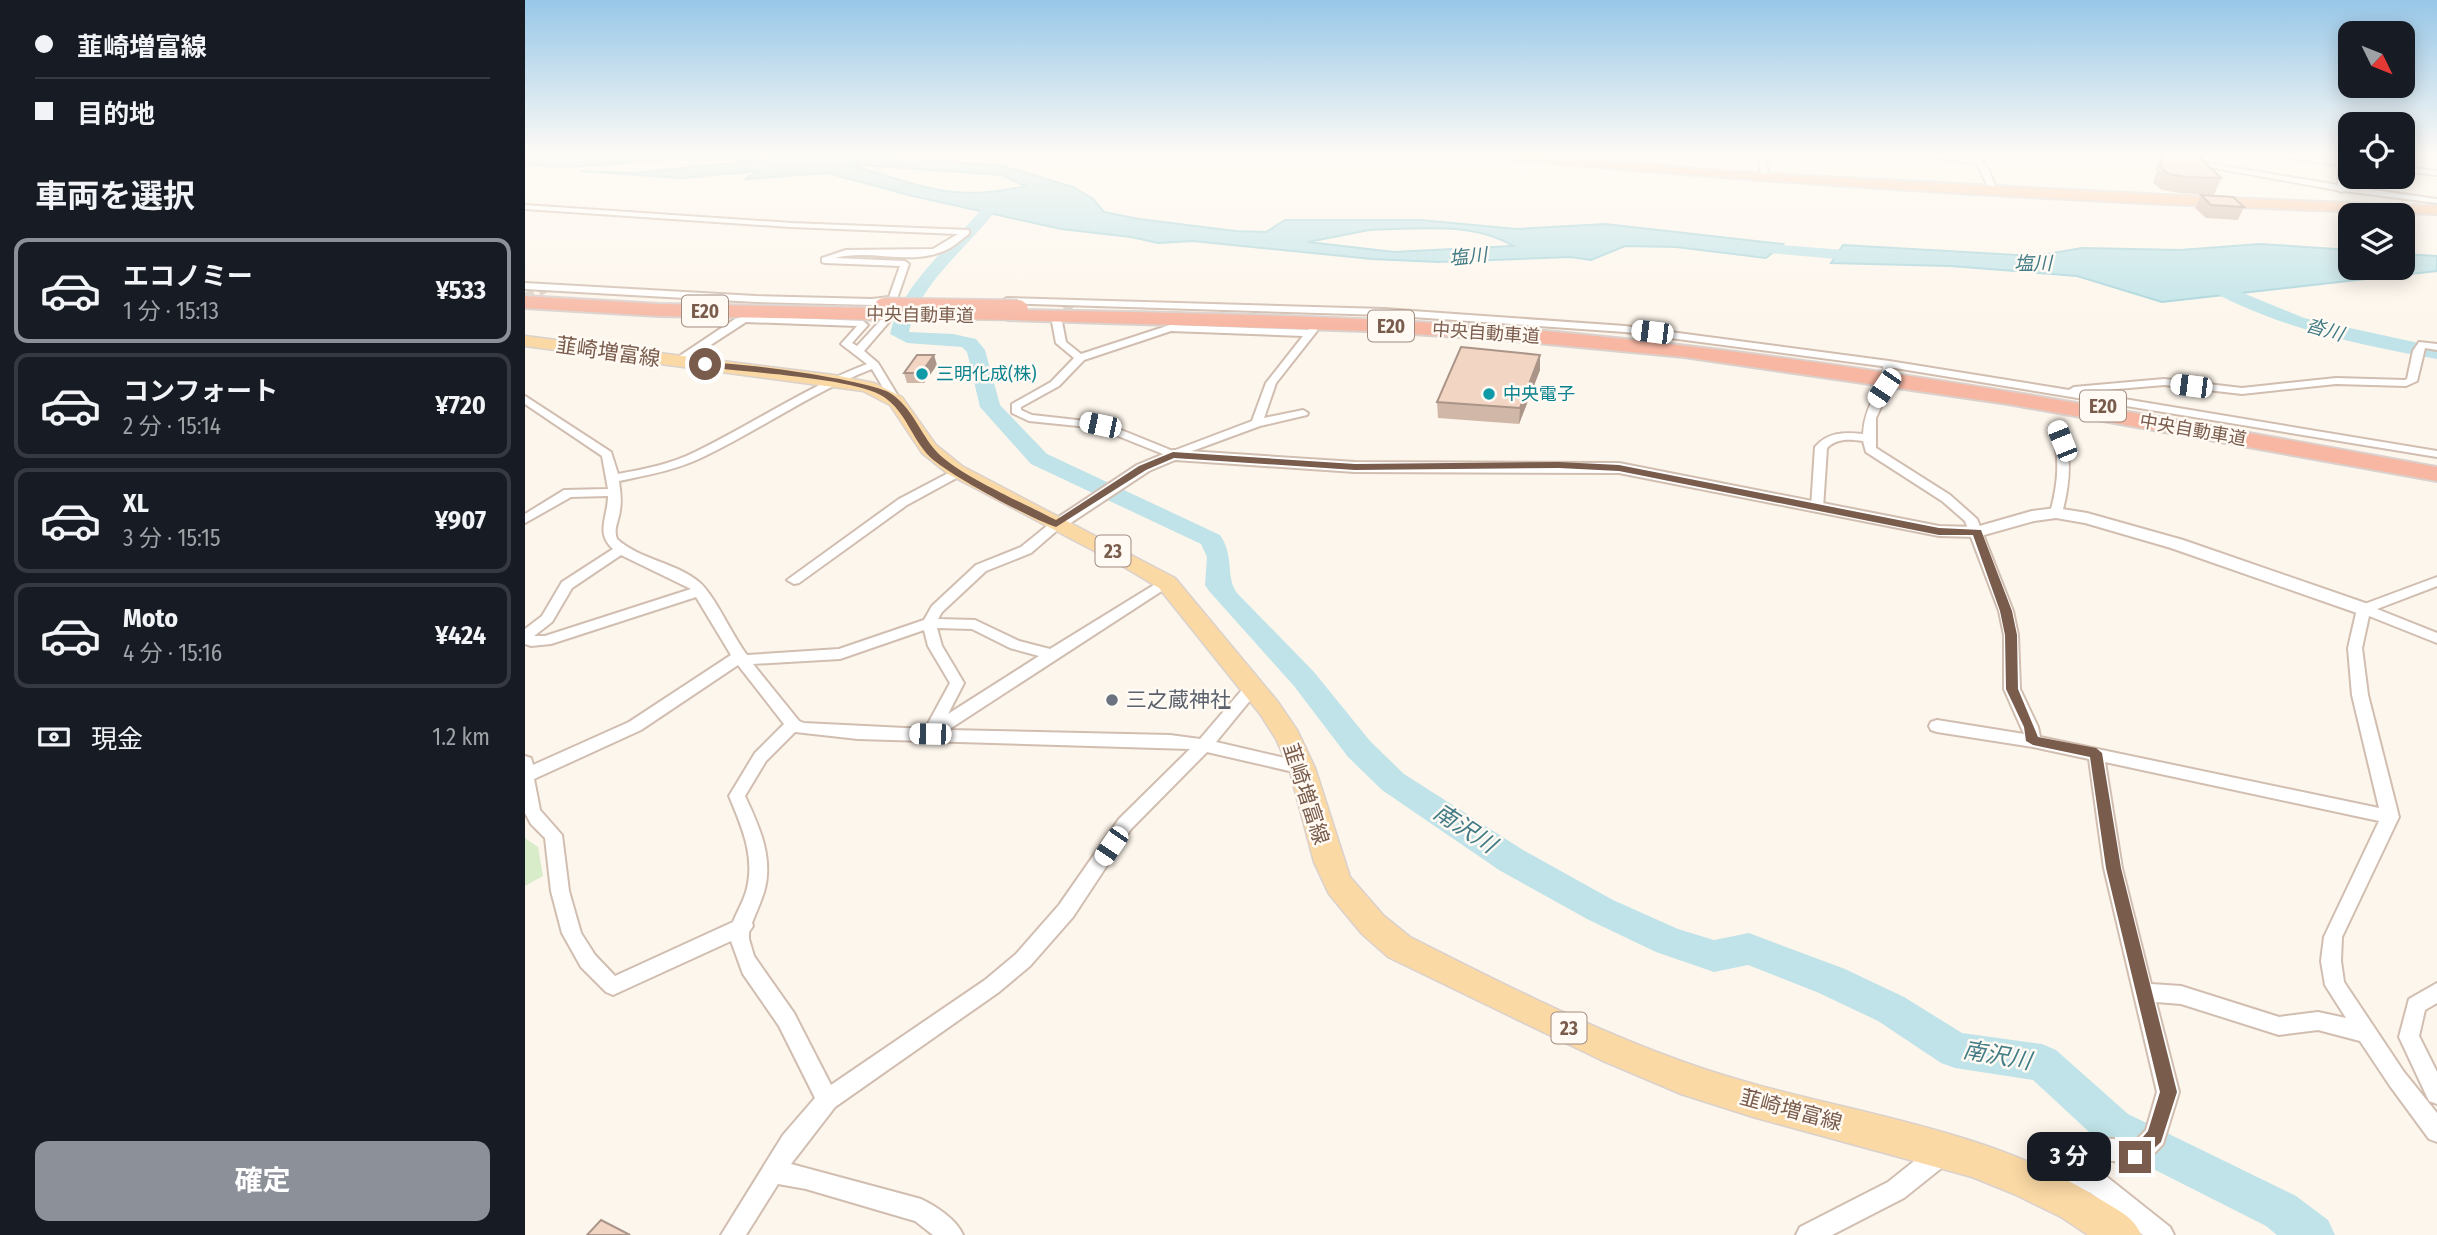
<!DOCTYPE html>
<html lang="ja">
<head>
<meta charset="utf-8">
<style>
  :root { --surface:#171b24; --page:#242831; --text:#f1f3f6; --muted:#9ea1a6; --line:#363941; --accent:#8c9099 }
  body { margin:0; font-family:"Fira Sans Condensed","Noto Sans JP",sans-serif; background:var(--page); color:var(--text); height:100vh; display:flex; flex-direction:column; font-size:26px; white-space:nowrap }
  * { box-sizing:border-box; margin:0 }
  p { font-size:23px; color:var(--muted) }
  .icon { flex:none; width:38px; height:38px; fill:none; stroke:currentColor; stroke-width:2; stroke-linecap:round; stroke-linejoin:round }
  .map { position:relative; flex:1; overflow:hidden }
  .details { display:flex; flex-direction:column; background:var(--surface); width:525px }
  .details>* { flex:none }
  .banner { display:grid; align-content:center; height:154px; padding:0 35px; background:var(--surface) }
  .needle { width:46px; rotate:133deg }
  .buttons { position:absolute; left:1813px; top:21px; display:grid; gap:14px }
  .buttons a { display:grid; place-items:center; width:77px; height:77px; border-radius:14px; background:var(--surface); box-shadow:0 4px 18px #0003; font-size:35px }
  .end { position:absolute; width:32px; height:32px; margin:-16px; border:9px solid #7a5c4d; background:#fff; box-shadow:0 0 0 4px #fff }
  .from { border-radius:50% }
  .bubble { position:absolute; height:49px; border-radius:14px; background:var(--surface); box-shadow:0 4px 18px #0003; font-size:23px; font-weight:700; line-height:49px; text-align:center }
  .car { position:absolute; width:21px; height:42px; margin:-21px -10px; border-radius:9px; box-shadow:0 0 5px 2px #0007; background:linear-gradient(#fff 24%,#345 0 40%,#fff 0 76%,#345 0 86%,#fff 0) }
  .banner b { display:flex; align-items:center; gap:24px; height:66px; font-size:26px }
  .banner b+b { border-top:2px solid var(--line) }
  .banner i { width:18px; height:18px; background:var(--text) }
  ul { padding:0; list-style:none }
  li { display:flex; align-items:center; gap:21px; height:105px; margin:0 14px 10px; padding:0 21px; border:4px solid var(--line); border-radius:14px }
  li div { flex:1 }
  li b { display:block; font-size:26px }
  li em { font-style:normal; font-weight:700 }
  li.current { border-color:var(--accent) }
  li>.icon { width:63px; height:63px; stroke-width:1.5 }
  h2 { padding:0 35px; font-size:32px; line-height:84px }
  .pay { display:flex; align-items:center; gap:18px; height:77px; padding:0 35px; font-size:26px }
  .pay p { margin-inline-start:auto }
  .action { display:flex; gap:14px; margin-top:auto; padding:14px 35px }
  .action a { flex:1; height:80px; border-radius:14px; background:var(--accent); color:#fff; font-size:28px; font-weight:700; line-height:80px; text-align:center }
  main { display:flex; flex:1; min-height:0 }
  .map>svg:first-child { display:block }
</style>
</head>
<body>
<main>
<section class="details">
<div class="banner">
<b><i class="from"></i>韮崎増富線</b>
<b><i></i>目的地</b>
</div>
<h2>車両を選択</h2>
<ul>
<li class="current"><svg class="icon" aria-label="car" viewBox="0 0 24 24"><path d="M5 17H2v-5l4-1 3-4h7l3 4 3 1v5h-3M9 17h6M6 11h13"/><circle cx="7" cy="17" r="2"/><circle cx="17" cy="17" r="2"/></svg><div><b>エコノミー</b><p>1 分 · 15:13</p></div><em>¥533</em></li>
<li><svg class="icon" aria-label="car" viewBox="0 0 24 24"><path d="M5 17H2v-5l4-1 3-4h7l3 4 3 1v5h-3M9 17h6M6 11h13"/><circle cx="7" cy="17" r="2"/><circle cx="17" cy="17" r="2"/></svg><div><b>コンフォート</b><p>2 分 · 15:14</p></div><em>¥720</em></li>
<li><svg class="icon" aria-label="car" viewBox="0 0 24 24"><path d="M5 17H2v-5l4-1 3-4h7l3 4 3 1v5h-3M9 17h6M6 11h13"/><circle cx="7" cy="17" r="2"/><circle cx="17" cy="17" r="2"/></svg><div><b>XL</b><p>3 分 · 15:15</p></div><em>¥907</em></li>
<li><svg class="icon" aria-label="car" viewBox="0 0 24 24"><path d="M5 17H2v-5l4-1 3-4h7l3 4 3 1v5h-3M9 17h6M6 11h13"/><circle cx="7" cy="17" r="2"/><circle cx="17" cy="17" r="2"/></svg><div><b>Moto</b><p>4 分 · 15:16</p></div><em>¥424</em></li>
</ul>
<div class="pay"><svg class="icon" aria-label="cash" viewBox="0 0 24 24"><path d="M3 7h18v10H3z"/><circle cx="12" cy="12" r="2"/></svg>現金<p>1.2 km</p></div>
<div class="action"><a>確定</a></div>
</section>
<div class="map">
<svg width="1912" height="1235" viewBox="0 0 1912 1235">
  <rect width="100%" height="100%" fill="#fdf6ec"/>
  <!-- green -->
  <path fill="#d8ecc9" d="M0 838 13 847 18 876 0 886Z"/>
  <!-- water -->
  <path fill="#bfe3e8" stroke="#a5d3da" stroke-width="2" fill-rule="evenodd" d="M0 154H331L478 166 548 187 568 199 579 212 614 219 710 231 741 232 760 220H895L992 229 1080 224 1258 244 1241 258 1151 247 1100 246 1066 260 1045 257 913 262 847 259 668 241 633 243 606 237 536 229 388 196 303 173 220 179 234 171 156 178 56 171 108 173 241 160C202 160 162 159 123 161 82 164 41 170 0 164ZM322 164 477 175 500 186C424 204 391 183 322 164ZM844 230C890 229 947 221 988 246L869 252 783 242Z
    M1735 244 1825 250V268H1878V254L1912 256V271L1637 302 1552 276 1425 266 1306 263 1318 245 1511 256 1557 248 1655 250Z"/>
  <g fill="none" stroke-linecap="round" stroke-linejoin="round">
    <!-- river -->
    <path fill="#bfe3e8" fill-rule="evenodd" d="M467 202 474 206C446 246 393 282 384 332L428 334 451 339 460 350 475 405 522 454 695 535C710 557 700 576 712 593L789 672 845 741 879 774 998 850 1088 900 1153 929 1189 940 1224 933 1320 969 1379 997 1437 1033 1517 1044 1531 1050 1603 1114 1771 1196 1803 1220 1810 1235H1752L1741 1226 1575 1142 1508 1080 1430 1068 1416 1063 1353 1021 1294 993 1223 965 1189 972 1131 952 1064 920 974 870 857 790 823 757 769 686 684 591 680 585 682 557 676 544 506 464 455 407 442 352 437 347 382 343 365 334C377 282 429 243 462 203Z
      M1216 242 1345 252 1353 257 1345 262 1210 250V244Z
      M1694 283 1779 318 1912 347V359C1834 345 1758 329 1688 292L1686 288 1688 284Z"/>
    <!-- minor-tunnel -->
    <path stroke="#dcd0c4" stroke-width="10" stroke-dasharray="10 5" stroke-linecap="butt" d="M0 298 20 288
      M532 322 546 302"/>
    <defs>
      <path id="minor" d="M1234 154H1252L1241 157 1243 179 1236 177Z
        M1384 154C1401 154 1440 151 1455 160 1464 165 1467 181 1472 189L1465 191 1453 166 1449 163Z
        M1609 154 1650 158 1813 185 1814 165 1738 154H1762L1813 160 1810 154H1817L1821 161 1825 162V166H1821L1820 186 1912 199V203L1819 191 1816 192 1812 190Z
        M1878 167 1912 171V175L1878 171Z
        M0 205 266 223 444 230V234C435 240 427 249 416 252 383 265 345 249 310 258L380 261 384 264 364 322 339 351 353 363 376 401 375 403H367L347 369C287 392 235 430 178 457 151 470 123 475 94 481 95 491 97 499 95 510 94 521 88 528 92 539 115 560 150 562 174 582 189 594 208 637 222 655L314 649 399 620 407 606 451 565 496 547 528 521H536L538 524 536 527 506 553 461 571 417 612 413 619 450 620 494 641 525 649 637 580 642 579 649 583 423 730 645 735 675 739 722 684H732L735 688 732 692 691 742 777 762 783 764 785 768 783 772 777 774 682 752 606 829 548 917 505 966 474 992 310 1107 266 1164 396 1199C411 1206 432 1220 438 1235H408L390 1221 281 1189 253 1184 221 1235H196L258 1135 290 1098 254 1026 218 974 206 941 88 995 81 992 56 967 37 933 26 891 20 838 6 824 0 813V756L6 758 8 765 104 722 206 655 171 597 26 644 6 646 0 644V629L17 616 37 582 88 549C70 533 83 517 83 496L46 497 0 523V514L39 490 83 489 77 456 0 404V396L86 452 93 474C120 469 146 464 170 452 228 424 281 387 342 364L316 344 332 326 221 322 158 363H150V359L210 319 221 316 338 321 343 325 327 343 332 346 355 321 362 303 347 305 231 302 0 289V283L231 296 347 299 364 297 375 266 300 263 297 262V258L321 250 408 249 433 234 266 227 0 209ZM96 555 166 589 20 636H9L27 622 47 588ZM412 628 447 629 485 648 514 656 423 714 439 683 417 646ZM399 630 403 646 425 683 400 729 279 723 274 721 228 664 315 659ZM213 665 259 724 230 753 204 796C217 827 231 858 221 892 218 902 212 912 208 922L90 976 70 955 56 933 44 891 37 835 15 810 9 779 116 730ZM270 732 333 739 665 749 594 819 534 905 491 954 460 980 306 1085 269 1013 229 956 224 939V932L228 926 227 923C231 912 236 902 239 892 249 858 234 826 220 796L241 761Z
        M482 298 859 309 1100 326 1364 361 1544 390 1549 387 1639 379 1717 388 1811 378 1880 380 1882 379 1888 351 1894 342 1912 344V350L1900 348 1892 381 1881 386 1811 384 1717 394 1639 385 1557 392 1912 451V457L1364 367 1100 332 859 315 479 303 477 301Z
        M532 319 537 322 541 342 556 354 645 325 783 330 786 327H792V331L751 383 739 418 778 410 783 413 782 415 735 426 648 458 573 428 504 421 487 413V404L526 382 549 358 531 343 527 322ZM646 331 778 336 741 383 727 421 648 451 579 423 507 415 496 410V407L534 386 559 360Z
        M1359 386 1364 389 1351 418V448L1425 495 1452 519 1488 611 1493 635 1495 689 1513 727 1515 737 1854 808 1827 695 1823 648 1832 609 1834 606 1912 577V586L1852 609 1912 633V643L1844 616 1837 648 1843 695 1874 817 1817 937 1816 961 1819 982 1879 1072 1912 1113V1142L1904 1139 1865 1086 1835 1041 1793 1030 1754 1035 1656 1004 1631 1002 1654 1092 1638 1144 1618 1165 1610 1168 1589 1161 1541 1160 1582 1177 1645 1227 1649 1235H1618L1566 1193 1529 1177 1520 1190 1512 1193 1504 1190 1501 1182C1507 1167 1521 1143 1536 1137L1589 1139 1606 1145 1621 1130 1632 1092 1579 868 1564 759 1508 747 1412 732 1406 730 1404 726 1406 722 1412 720 1499 734 1479 689V635L1474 611 1440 521 1417 501 1341 452 1338 441C1324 439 1312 438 1302 448L1298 508 1292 512 1286 508 1290 447C1303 432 1319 432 1338 434 1339 416 1345 402 1355 387ZM1580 762 1854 821 1799 937 1796 961 1800 985 1821 1018 1793 1012 1754 1017 1656 986 1626 984 1597 868Z
        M1532 425 1538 428C1547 457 1545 484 1537 513L1531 517 1525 513C1533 484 1536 457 1526 428Z
        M433 468 439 472 437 475 382 505 274 583 269 584 262 580 374 499Z
        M1912 983V1003L1900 1010 1894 1036 1912 1072V1104L1904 1101 1874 1037 1884 999Z
        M1416 1143 1424 1146 1427 1154 1424 1162 1379 1198 1307 1235H1271L1275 1227 1363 1182 1408 1146Z"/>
      <path id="tertiary" d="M648 450 830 462 1094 463 1414 526 1451 527 1507 511 1531 508 1562 513 1658 540 1846 605 1849 609 1846 613H1832L1646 548 1560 523 1531 518 1509 521 1452 537 1414 536 1094 473 830 472 650 460 624 471 538 528 532 529 523 524 612 465Z"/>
      <path id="primary" d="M0 336 309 375 349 383 377 397 411 445 437 466 650 578 753 702 772 730 790 768 825 877 859 916 885 937C972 981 1064 1028 1156 1061 1294 1112 1451 1119 1578 1201 1594 1211 1609 1217 1616 1235H1563L1536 1217 1489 1194 1447 1177 1228 1117 1156 1094 1076 1060 863 957 837 934 804 894 789 862 764 768 751 739 735 714 634 588 594 564 423 474 397 453 365 405 338 391 0 346Z"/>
      <path id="trunk" d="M969 154C1049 154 1128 167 1207 172 1442 184 1677 199 1912 206V214C1599 205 1286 187 975 158Z"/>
      <path id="motorway" d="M0 296 134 304 359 308 368 314 359 320 134 316 0 308Z
        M490 310C677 313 865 316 1051 334 1340 362 1626 415 1912 467V481L1483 404 1159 357 981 340 841 331 483 320 481 316 483 312Z"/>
    </defs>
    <!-- minor casing -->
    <use href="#minor" stroke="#d1beb0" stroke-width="4"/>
    <!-- tertiary casing -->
    <use href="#tertiary" stroke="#d1beb0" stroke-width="4"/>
    <!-- primary casing -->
    <use href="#primary" stroke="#dad1cd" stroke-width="3"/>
    <!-- trunk casing -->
    <use href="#trunk" stroke="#dad1cd" stroke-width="4"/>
    <!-- motorway casing -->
    <use href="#motorway" stroke="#dad1cd" stroke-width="4"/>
    <!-- minor -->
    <use href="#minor" fill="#fff" fill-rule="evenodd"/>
    <!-- tertiary -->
    <use href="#tertiary" fill="#fff" fill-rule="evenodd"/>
    <!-- primary -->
    <use href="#primary" fill="#fbd9a5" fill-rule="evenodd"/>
    <!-- trunk -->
    <use href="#trunk" fill="#f9c8a4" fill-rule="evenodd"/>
    <!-- motorway -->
    <use href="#motorway" fill="#f7b7a3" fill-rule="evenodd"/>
    <defs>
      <path id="minor-bridge" d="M1359 389 1363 367"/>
      <path id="motorway-bridge" d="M359 308 493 310"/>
    </defs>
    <!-- minor-bridge casing -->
    <use href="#minor-bridge" stroke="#d1beb0" stroke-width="12" stroke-linecap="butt"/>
    <!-- motorway-bridge casing -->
    <use href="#motorway-bridge" stroke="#dad1cd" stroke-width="23" stroke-linecap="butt"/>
    <!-- minor-bridge -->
    <use href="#minor-bridge" stroke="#fff" stroke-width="10"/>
    <!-- motorway-bridge -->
    <use href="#motorway-bridge" stroke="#f7b7a3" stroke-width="20"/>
  </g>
  <!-- wall -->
  <path fill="#d1b7a8" d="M1636 154H1658L1696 178 1689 195 1655 193 1637 190 1628 183 1632 171 1630 169Z
    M1676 195 1719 207 1713 220 1681 218 1670 208Z
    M412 365 399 383H382L379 373Z
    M1015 370 994 424 913 418 912 402Z"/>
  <!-- shaded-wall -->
  <path fill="#aa9588" d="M409 355 412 365 399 383 396 373Z
    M1015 355V370L994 424 995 408Z"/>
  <!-- building -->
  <path fill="#f3d5c3" stroke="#aa9588" stroke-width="2" d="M1637 154 1672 155 1696 178 1662 177 1643 174 1634 166 1639 156Z
    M1676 195 1708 197 1719 207 1686 205Z
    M936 347 1015 355 995 408 912 402Z
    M392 355H409L396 373H379Z
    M76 1220 105 1235H62Z"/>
  <!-- sky -->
  <linearGradient id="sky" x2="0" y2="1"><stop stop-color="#97c7e8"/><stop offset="0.47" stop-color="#fefbf6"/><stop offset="1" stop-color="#fefbf6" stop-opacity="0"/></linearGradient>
  <rect width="1912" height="327" fill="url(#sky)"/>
  <!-- route -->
  <path fill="#7a5c4d" d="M177 363C204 360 344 380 365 393 387 407 395 433 411 451 431 474 502 505 531 520L614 466 648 452 830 464 1034 462 1094 465 1414 528 1456 530 1487 611 1492 635 1493 689 1513 737 1571 748 1577 753 1596 868 1652 1092 1636 1142 1610 1166 1604 1164 1601 1157 1623 1131 1635 1092 1581 868 1565 757 1508 745 1501 741 1499 727 1481 689 1480 635 1475 611 1448 535H1414L1094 471 1034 468 830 470 649 458 621 470 531 527C506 519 424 475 405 457 387 439 381 412 359 397 332 378 219 372 180 367Z"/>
  <!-- markers -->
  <g fill="#0f9aa8" stroke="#fffaf3" stroke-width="2.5">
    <circle cx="397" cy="374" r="7"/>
    <circle cx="964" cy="394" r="7"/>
  </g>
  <circle fill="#6b7280" stroke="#fffaf3" stroke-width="2.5" cx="587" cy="700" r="7"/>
  <g text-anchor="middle" stroke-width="5" stroke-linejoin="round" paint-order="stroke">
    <!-- far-street labels -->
    <g font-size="18" fill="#7a5c4d" stroke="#fffaf3">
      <text transform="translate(395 315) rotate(1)" y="6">中央自動車道</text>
      <text transform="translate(961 333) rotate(4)" y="6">中央自動車道</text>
      <text transform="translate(1668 430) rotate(10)" y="6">中央自動車道</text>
    </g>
    <!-- far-culture labels -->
    <g font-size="18" fill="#0d838f" stroke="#fffaf3" text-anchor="start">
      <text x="411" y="380">三明化成(株)</text>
      <text x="978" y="400">中央電子</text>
    </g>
    <!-- far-water labels -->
    <g font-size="19" font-style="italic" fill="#437c86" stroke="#fffaf3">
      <text transform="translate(943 256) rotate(-6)" y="7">塩川</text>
      <text transform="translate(1508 263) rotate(-1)" y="7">塩川</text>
      <text transform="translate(1800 329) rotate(16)" y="7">沓川</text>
    </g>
    <!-- shield labels -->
    <g fill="#fffaf3" stroke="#a28b7f" stroke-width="2">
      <rect x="157" y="295.5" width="46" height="31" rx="5"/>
      <rect x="843" y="310.5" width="46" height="31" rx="5"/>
      <rect x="1555" y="390.5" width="46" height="31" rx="5"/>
      <rect x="570.5" y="535.5" width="35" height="31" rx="5"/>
      <rect x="1026.5" y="1012.5" width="35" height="31" rx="5"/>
    </g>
    <g font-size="19" font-weight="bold" fill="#7a5c4d">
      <text x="180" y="318">E20</text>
      <text x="866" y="333">E20</text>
      <text x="1578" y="413">E20</text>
      <text x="588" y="558">23</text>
      <text x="1044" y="1035">23</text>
    </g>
    <!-- street labels -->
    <g font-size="21" fill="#7a5c4d" stroke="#fffaf3">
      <text transform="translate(83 352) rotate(8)" y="7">韮崎増富線</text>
      <text transform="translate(781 794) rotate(72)" y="7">韮崎増富線</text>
      <text transform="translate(1266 1110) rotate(15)" y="7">韮崎増富線</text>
    </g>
    <!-- worship labels -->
    <g font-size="21" fill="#5b616d" stroke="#fffaf3" text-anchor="start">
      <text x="601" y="707">三之蔵神社</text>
    </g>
    <!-- water labels -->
    <g font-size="23" font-style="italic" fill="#437c86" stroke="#fffaf3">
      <text transform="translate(940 828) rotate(33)" y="8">南沢川</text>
      <text transform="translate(1472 1055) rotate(10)" y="8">南沢川</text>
    </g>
  </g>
</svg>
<div class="buttons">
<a><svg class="needle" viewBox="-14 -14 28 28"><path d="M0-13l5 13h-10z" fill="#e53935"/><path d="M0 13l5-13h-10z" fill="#9ea1a6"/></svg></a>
<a><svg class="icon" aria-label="locate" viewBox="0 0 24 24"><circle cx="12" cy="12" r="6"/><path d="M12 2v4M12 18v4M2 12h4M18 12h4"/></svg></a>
<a><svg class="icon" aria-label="layers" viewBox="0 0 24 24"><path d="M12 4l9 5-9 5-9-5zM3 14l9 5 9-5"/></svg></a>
</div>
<i class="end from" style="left:180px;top:364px"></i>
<i class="end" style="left:1610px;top:1157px"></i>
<div class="bubble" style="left:1502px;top:1132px;width:84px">3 分</div>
<i class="car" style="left:1127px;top:332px;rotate:277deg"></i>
<i class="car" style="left:1666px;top:386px;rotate:277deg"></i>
<i class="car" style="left:1359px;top:388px;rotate:214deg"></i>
<i class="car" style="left:575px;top:425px;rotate:282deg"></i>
<i class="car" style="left:1537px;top:441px;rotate:338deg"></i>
<i class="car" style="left:405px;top:734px;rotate:271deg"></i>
<i class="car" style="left:586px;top:846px;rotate:214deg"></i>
</div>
</main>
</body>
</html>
